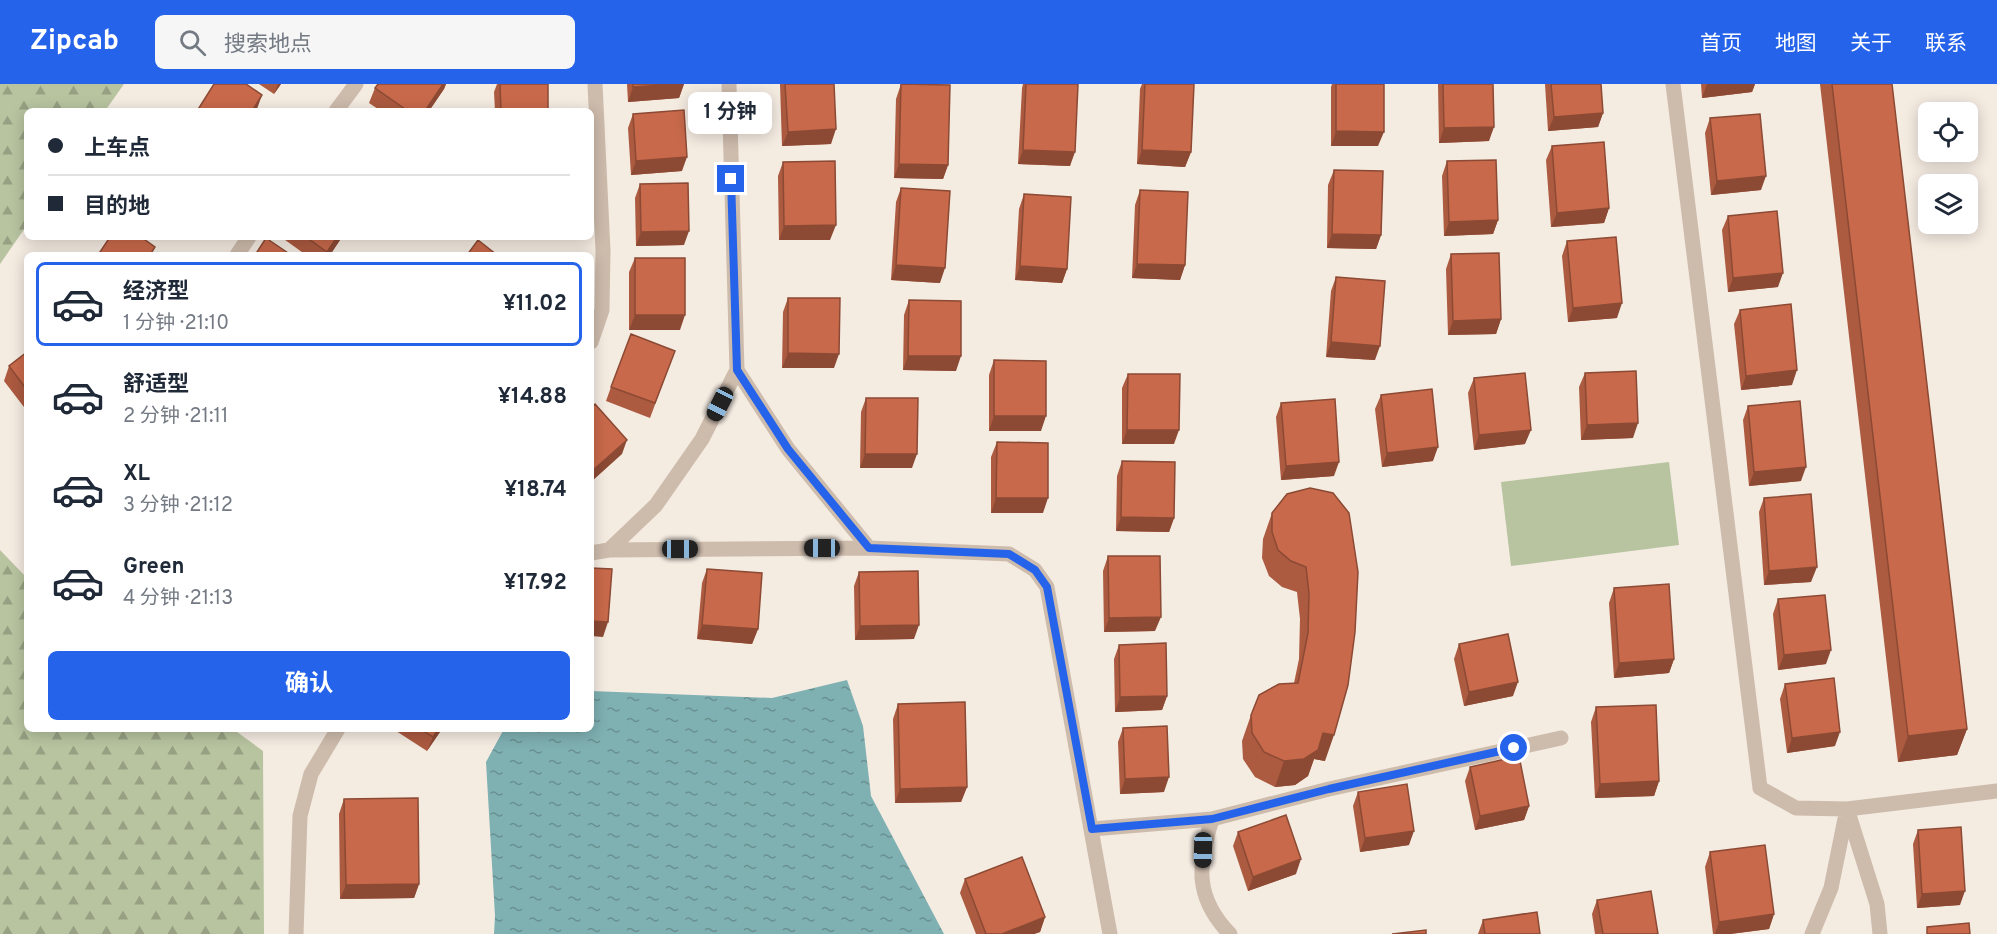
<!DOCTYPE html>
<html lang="zh">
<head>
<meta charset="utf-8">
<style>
  :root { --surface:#fff; --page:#f6f6f7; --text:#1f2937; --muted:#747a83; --line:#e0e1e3; --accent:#2563eb }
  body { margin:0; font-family:Overpass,"Noto Sans SC",sans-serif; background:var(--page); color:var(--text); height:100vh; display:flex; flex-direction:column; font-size:22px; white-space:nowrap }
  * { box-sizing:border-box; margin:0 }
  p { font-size:20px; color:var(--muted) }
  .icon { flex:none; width:33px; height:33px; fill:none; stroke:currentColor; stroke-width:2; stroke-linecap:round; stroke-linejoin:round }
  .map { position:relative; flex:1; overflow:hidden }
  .sheet { position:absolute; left:24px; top:168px; width:570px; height:480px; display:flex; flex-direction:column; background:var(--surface); border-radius:9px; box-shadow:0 3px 15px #0003 }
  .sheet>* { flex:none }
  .banner { position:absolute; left:24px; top:24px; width:570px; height:132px; border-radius:9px; box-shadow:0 3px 15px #0003; display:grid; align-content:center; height:132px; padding:0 24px; background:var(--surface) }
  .controls { position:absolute; left:1918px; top:18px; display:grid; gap:12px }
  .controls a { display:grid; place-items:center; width:60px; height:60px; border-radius:9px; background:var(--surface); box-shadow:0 3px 15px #0003; font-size:30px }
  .end { position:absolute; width:27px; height:27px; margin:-14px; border:8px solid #2563eb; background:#fff; box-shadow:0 0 0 3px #fff }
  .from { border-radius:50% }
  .bubble { position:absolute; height:42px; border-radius:9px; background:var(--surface); box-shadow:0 3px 15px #0003; font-size:20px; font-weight:700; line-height:42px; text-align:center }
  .car { position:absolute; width:18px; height:36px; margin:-18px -9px; border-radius:8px; box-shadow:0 0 4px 2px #0007; background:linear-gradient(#222 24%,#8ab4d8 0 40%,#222 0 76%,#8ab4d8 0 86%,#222 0) }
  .banner b { display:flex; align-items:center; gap:21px; height:57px; font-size:22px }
  .banner b+b { border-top:2px solid var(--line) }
  .banner i { width:15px; height:15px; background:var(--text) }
  ul { padding:10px 0 0; list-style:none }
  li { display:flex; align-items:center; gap:18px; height:84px; margin:0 12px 9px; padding:0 12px; border:3px solid transparent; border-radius:9px }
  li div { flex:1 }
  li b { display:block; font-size:22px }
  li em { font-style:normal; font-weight:700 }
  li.current { border-color:var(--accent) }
  li>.icon { width:54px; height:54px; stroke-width:1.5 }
  .button { display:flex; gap:12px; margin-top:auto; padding:12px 24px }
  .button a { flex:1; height:69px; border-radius:9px; background:var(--accent); color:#fff; font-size:24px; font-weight:700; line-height:69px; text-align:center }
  header { display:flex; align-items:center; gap:36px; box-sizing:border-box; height:84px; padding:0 30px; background:var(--accent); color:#fff }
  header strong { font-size:28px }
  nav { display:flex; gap:33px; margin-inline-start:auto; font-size:21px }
  .search { width:420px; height:54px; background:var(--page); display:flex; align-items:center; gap:15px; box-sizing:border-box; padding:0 21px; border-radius:9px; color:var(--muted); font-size:22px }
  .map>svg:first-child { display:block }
</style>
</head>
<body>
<header>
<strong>Zipcab</strong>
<div class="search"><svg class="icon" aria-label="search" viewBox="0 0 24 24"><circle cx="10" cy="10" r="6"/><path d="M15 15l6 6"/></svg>搜索地点</div>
<nav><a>首页</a><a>地图</a><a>关于</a><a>联系</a></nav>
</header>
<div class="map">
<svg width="1997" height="850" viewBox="0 0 1997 850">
  <defs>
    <pattern id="forest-firs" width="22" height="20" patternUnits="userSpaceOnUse" patternTransform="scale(1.5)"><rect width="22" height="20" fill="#b8c4a0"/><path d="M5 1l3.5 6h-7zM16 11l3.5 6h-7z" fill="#97a083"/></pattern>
    <pattern id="water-ripples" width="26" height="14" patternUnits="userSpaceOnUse" patternTransform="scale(1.5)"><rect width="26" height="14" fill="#7fb0b2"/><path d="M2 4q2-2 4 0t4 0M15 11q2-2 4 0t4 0" fill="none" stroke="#699091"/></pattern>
  </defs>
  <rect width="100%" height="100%" fill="#f4ebe1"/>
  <!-- green -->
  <path fill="#b8c4a0" d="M1669 378 1679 461 1511 482 1501 398Z"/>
  <!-- forest -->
  <path fill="url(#forest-firs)" d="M0 0H124L105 27H27V141L0 180Z
    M0 466 27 494V645H233L263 667 264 850H0Z"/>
  <!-- water -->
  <path fill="url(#water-ripples)" d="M847 596 863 642 871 712 944 850H494L495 832 486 678 504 645H591V607L772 614Z"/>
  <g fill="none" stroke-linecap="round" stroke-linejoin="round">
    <!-- lane -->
    <path stroke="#cdbbac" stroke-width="15" d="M1673 0 1760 704 1796 724 1847 725 1997 707
      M336 27 356 0
      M237 171 249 153
      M591 258 602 226 603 166 595 0
      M737 286 788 365 869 464
      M609 466 656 421 702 355 737 286 729 0
      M591 469 609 466 869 464 1009 470 1035 486 1047 503 1110 850
      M1848 728 1877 820 1880 850
      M1212 735C1198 781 1194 813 1230 850
      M1092 745 1212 735 1329 705 1561 654
      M296 850 300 732 311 690 338 645
      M1812 850 1831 804 1847 725"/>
  </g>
  <!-- wall -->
  <path fill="#ac5a40" d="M259 0H281L274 10Z
    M378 0H446L444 5 429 27H381L369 19 375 4Z
    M497 0H548V27H495L494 8Z
    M627 0H684L679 14 628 18Z
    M780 0H834L831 60 782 62Z
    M901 0 948 81 943 95 894 94 896 15Z
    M1023 0H1078L1070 82 1018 80 1022 4Z
    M1142 0H1194L1191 68 1185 83 1137 80 1140 5Z
    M1332 0H1384L1378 62H1331V3Z
    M1438 0H1493L1489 57 1439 59Z
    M1545 0H1601L1603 29 1598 43 1548 47Z
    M1701 0H1755L1752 8 1702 14Z
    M1820 0H1892L1967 645 1957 671 1898 678Z
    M633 30 682 87 631 91 628 44Z
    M1710 34 1761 106 1711 111 1705 49Z
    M1552 62 1609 124 1604 139 1551 143 1546 76Z
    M1447 77 1498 136 1493 150 1444 152 1442 92Z
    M783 78 830 156H779L778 92Z
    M1334 86 1381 151 1376 165 1327 164 1328 101Z
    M640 100 684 161 636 162 635 114Z
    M901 104 940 199 891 196 896 118Z
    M1140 106 1185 181 1180 196 1132 194 1135 121Z
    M1024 110 1067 185 1062 199 1015 196 1019 125Z
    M1728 132 1778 203 1728 208 1722 146Z
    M281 153H342L330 171H306Z
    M1567 157 1617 234 1568 238 1562 172Z
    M1451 170 1501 235 1496 250 1448 251 1446 185Z
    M635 174 680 246H629V188Z
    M1336 193 1375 276 1326 273 1331 207Z
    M788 214 834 284H782L783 228Z
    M909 216 956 287 903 286 904 231Z
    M1740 226 1792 301 1741 306 1734 240Z
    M675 267 650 334 606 317 611 303Z
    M27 268V327L4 297 9 282Z
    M994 276 1041 347H989V291Z
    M1585 289 1633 354 1581 356 1579 303Z
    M1128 290 1174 360H1122V304Z
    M1474 294 1525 360 1474 366 1468 309Z
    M1381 311 1433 377 1382 383 1375 325Z
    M866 314 912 384H860L861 328Z
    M1281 319 1334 392 1281 396 1276 333Z
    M1748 322 1801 397 1749 402 1743 336Z
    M997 358 1043 429H991V373Z
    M1122 377 1174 434 1169 448 1116 447 1117 392Z
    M1310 404 1325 677 1314 675 1308 692 1295 701 1275 703 1255 693 1243 675 1242 657 1251 631 1294 599 1299 575 1300 535 1297 508 1282 503 1269 492 1262 474 1263 455 1272 429Z
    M1764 414 1811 498 1764 501 1759 428Z
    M1108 472 1155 547 1104 548 1103 487Z
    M707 485 758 545 752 560 697 555 702 499Z
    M859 488 914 555 855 556 854 502Z
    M1614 504 1674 575 1669 589 1614 594 1609 519Z
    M1778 515 1826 580 1778 586 1773 530Z
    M1459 560 1513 612 1464 622 1454 575Z
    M1119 561 1167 612 1162 626 1115 628 1114 575Z
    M1785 600 1835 662 1787 669 1780 615Z
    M898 620 967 703 961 718 895 719 893 635Z
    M1596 623 1659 697 1654 712 1595 714 1591 638Z
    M1123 644 1164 708 1120 710 1118 658Z
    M393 645H442L427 667Z
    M1470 683 1529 722 1524 736 1475 746 1465 697Z
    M1358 708 1409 761 1360 768 1353 722Z
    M344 715 419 800 414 814 340 815 339 730Z
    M1918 746 1960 821 1917 824 1913 760Z
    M1238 748 1296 790 1248 807 1233 762Z
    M1710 768 1774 830 1769 845 1730 850H1713L1705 783Z
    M965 795 1045 833 1040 848 1034 850H976L960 809Z
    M1597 816 1658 850H1595L1592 830Z
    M1483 836 1540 850H1478Z"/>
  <!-- shaded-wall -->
  <path fill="#8c4a34" d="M278 0H281L274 10Z
    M443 0H446L444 5 429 27H425Z
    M677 0H684L679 14 628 18 633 3Z
    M1707 0H1755L1752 8 1702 14Z
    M262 11 257 25 256 27H252Z
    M1603 29 1598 43 1548 47 1554 33Z
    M1494 43 1489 57 1439 59 1444 44Z
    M836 45 831 60 782 62 788 48Z
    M1336 47 1384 48 1378 62H1331Z
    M1023 66 1075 68 1070 82 1018 80Z
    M1142 66 1191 68 1185 83 1137 80Z
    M687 73 682 87 631 91 636 77Z
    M899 80 948 81 943 95 894 94Z
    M1766 92 1761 106 1711 111 1717 97Z
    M1609 124 1604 139 1551 143 1557 129Z
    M1498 136 1493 150 1444 152 1449 138Z
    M836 141 830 156H779L784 142Z
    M689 147 684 161 636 162 641 148Z
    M1332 150 1381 151 1376 165 1327 164Z
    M337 153H342L330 171H326Z
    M1137 180 1185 181 1180 196 1132 194Z
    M896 181 945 184 940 199 891 196Z
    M1020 182 1067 185 1062 199 1015 196Z
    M1783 189 1778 203 1728 208 1733 194Z
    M1622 219 1617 234 1568 238 1573 224Z
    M635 231H685L680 246H629Z
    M1501 235 1496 250 1448 251 1453 237Z
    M1331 258 1380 262 1375 276 1326 273Z
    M788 269 839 270 834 284H782Z
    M908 272H961L956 287 903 286Z
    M1797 286 1792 301 1741 306 1746 292Z
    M994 332H1046L1041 347H989Z
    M1638 339 1633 354 1581 356 1587 341Z
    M1127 346H1179L1174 360H1122Z
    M1531 346 1525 360 1474 366 1479 351Z
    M627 356 622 370 591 398V388Z
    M1438 363 1433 377 1382 383 1387 369Z
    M865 370H917L912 384H860Z
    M1339 378 1334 392 1281 396 1286 382Z
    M1806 383 1801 397 1749 402 1754 388Z
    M996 414H1048L1043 429H991Z
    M1121 433 1174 434 1169 448 1116 447Z
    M1817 483 1811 498 1764 501 1769 487Z
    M1161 533 1155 547 1104 548 1109 534Z
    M591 537 608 538 603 553 591 552Z
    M702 541 758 545 752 560 697 555Z
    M919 541 914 555 855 556 860 542Z
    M1831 566 1826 580 1778 586 1784 571Z
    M1674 575 1669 589 1614 594 1619 579Z
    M1518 598 1513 612 1464 622 1469 608Z
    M1167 612 1162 626 1115 628 1120 613Z
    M438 645H442L427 667 433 653Z
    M1967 645 1957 671 1898 678 1908 652Z
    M1840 648 1835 662 1787 669 1792 654Z
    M1323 649 1334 651 1325 677 1314 675 1308 692 1295 701 1275 703 1284 677Z
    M1169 693 1164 708 1120 710 1125 695Z
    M1659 697 1654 712 1595 714 1600 700Z
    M967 703 961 718 895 719 900 705Z
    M1529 722 1524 736 1475 746 1480 732Z
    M1414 747 1409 761 1360 768 1365 754Z
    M1301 775 1296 790 1248 807 1253 793Z
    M419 800 414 814 340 815 346 801Z
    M1965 807 1960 821 1917 824 1922 810Z
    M1774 830 1769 845 1730 850H1715L1719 838Z
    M1045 833 1040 848 1034 850H1002Z"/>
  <!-- building -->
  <path fill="#c8694b" stroke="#8c4a34" stroke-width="1.5" d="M214 0H246L262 11 252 27H197Z
    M378 0H443L425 27H408L375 4Z
    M500 0H548V27H501Z
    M633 0H677L633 3Z
    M785 0H834L836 45 788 48Z
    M901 0 950 1 948 81 899 80Z
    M1026 0H1078L1075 68 1023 66Z
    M1145 0H1194L1191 68 1142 66Z
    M1336 0H1384V48L1336 47Z
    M1443 0H1493L1494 43 1444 44Z
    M1551 0H1601L1603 29 1554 33Z
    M1832 0H1892L1967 645 1908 652Z
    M684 26 687 73 636 77 633 30Z
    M1760 30 1766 92 1717 97 1710 34Z
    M1604 58 1609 124 1557 129 1552 62Z
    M1496 76 1498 136 1449 138 1447 77Z
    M835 77 836 141 784 142 783 78Z
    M1334 86 1383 87 1381 151 1332 150Z
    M688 99 689 147 641 148 640 100Z
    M901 104 950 107 945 184 896 181Z
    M1140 106 1188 108 1185 181 1137 180Z
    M1024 110 1071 113 1067 185 1020 182Z
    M1777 127 1783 189 1733 194 1728 132Z
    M110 153H141L155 163 150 171H98Z
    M306 153H337L327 168Z
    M1616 153 1622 219 1573 224 1567 157Z
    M266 154 291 171H255Z
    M478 156 497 171H467Z
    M1499 169 1501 235 1453 237 1451 170Z
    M635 174H685V231H635Z
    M1336 193 1385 197 1380 262 1331 258Z
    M788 214H840L839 270 788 269Z
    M909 216 961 217V272H908Z
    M1791 220 1797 286 1746 292 1740 226Z
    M631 250 675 267 655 319 611 303Z
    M27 268V306L9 282Z
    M994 276 1046 277V332H994Z
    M1636 287 1638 339 1587 341 1585 289Z
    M1525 289 1531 346 1479 351 1474 294Z
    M1128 290H1180L1179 346H1127Z
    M1432 305 1438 363 1387 369 1381 311Z
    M866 314H918L917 370H865Z
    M1335 315 1339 378 1286 382 1281 319Z
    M1800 317 1806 383 1754 388 1748 322Z
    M595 320 627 356 591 388V324Z
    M997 358 1048 359V414H996Z
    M1122 377 1175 378 1174 434 1121 433Z
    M1310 404 1333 409 1349 429 1358 488 1355 548 1348 601 1334 651 1323 649 1318 666 1304 675 1284 677 1264 668 1252 649 1251 631 1259 611 1279 600 1298 599 1308 549 1309 509 1306 483 1291 477 1278 466 1272 448V429L1287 410Z
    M1811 410 1817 483 1769 487 1764 414Z
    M1108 472H1160L1161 533 1109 534Z
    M591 484 612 485 608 538 591 537Z
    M707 485 762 489 758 545 702 541Z
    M918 487 919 541 860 542 859 488Z
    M1669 500 1674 575 1619 579 1614 504Z
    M1825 511 1831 566 1784 571 1778 515Z
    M1508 550 1518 598 1469 608 1459 560Z
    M1166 559 1167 612 1120 613 1119 561Z
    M1834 594 1840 648 1792 654 1785 600Z
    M965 618 967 703 900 705 898 620Z
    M1656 621 1659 697 1600 700 1596 623Z
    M1167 642 1169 693 1125 695 1123 644Z
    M420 645H438L433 653Z
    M1519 672 1529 722 1480 732 1470 683Z
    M1407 700 1414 747 1365 754 1358 708Z
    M418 714 419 800 346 801 344 715Z
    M1286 731 1301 775 1253 793 1238 748Z
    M1961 743 1965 807 1922 810 1918 746Z
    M1765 761 1774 830 1719 838 1710 768Z
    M1022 773 1045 833 1002 850H986L965 795Z
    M1651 807 1658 850H1603L1597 816Z
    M1537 828 1540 850H1485L1483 836Z
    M1969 839 1970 850H1927V843Z
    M1426 846V850H1392Z"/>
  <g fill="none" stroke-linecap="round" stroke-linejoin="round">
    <!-- route -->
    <path stroke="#2563eb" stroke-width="8" d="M731 95 737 286 788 365 869 464 1009 470 1035 486 1047 503 1092 745 1212 735 1329 705 1514 664"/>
  </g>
</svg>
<div class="controls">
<a><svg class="icon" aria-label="locate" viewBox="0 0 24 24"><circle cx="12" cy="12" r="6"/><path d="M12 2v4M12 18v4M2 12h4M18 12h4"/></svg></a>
<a><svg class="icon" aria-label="layers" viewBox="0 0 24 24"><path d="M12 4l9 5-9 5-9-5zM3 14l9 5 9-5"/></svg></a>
</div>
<i class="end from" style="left:1514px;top:664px"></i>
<i class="end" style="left:731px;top:95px"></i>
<div class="bubble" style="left:688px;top:8px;width:84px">1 分钟</div>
<i class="car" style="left:720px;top:320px;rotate:207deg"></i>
<i class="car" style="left:822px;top:464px;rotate:270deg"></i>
<i class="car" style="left:680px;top:465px;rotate:90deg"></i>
<i class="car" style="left:1203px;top:766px;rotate:181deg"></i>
<div class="banner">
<b><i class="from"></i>上车点</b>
<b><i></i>目的地</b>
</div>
<section class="sheet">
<ul>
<li class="current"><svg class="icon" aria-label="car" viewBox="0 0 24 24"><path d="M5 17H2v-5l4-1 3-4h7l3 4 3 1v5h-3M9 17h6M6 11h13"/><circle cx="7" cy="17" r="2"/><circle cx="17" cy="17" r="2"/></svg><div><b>经济型</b><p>1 分钟 · 21:10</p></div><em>¥11.02</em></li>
<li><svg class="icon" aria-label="car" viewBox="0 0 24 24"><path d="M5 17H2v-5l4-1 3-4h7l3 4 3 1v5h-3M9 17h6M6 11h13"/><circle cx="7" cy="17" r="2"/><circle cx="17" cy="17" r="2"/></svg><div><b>舒适型</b><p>2 分钟 · 21:11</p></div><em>¥14.88</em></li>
<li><svg class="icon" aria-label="car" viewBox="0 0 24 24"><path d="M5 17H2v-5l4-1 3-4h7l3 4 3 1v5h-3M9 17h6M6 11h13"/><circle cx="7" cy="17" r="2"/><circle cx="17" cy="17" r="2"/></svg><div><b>XL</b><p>3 分钟 · 21:12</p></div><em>¥18.74</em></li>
<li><svg class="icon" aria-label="car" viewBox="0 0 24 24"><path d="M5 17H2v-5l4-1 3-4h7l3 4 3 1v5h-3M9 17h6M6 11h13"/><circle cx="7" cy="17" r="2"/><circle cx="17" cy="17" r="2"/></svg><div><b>Green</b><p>4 分钟 · 21:13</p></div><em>¥17.92</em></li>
</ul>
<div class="button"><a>确认</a></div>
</section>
</div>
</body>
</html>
